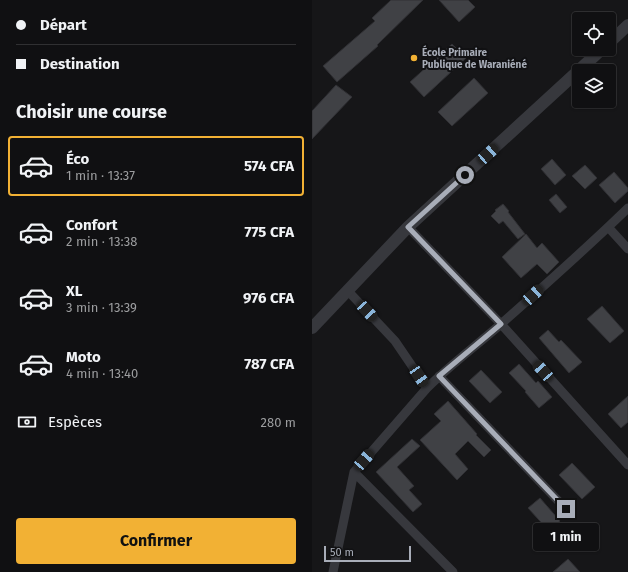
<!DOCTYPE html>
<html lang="fr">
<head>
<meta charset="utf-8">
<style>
  :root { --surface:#101012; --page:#19191b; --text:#f1f3f6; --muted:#9c9d9f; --line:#303032; --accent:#f2b134 }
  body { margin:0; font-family:"Fira Sans",sans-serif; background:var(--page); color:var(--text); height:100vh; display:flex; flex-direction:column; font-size:15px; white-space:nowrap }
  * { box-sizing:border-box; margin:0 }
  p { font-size:13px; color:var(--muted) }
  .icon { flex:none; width:22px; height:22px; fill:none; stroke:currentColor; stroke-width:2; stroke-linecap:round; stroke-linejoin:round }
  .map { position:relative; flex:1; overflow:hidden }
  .side { display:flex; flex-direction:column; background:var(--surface); width:312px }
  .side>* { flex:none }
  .guide { display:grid; align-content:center; height:88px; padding:0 16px; background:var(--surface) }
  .controls { position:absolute; left:260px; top:12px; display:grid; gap:8px }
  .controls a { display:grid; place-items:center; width:44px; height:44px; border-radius:4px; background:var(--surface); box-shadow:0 1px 3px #0004,0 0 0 1px var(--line); font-size:20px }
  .scale { position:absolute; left:12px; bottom:10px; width:87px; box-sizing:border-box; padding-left:4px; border:2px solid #a8adb8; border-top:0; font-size:11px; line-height:14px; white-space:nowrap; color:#a8adb8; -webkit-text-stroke:3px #111113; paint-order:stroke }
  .end { position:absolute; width:18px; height:18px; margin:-9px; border:5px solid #a8adb8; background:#111; box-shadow:0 0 0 2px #111 }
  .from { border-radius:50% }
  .bubble { position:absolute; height:28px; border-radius:4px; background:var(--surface); box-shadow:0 1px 3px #0004,0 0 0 1px var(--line); font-size:13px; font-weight:700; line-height:28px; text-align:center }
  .car { position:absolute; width:12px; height:24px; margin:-12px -6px; border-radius:5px; box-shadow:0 0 3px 1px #0007; background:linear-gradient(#222 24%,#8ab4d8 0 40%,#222 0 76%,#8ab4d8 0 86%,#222 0) }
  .guide b { display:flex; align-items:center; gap:14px; height:38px; font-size:15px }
  .guide b+b { border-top:1px solid var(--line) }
  .guide i { width:10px; height:10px; background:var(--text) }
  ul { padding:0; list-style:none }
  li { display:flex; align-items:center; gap:12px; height:60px; margin:0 8px 6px; padding:0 8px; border:2px solid transparent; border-radius:4px }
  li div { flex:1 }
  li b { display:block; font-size:15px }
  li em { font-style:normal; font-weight:700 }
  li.selected { border-color:var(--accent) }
  li>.icon { width:36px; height:36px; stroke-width:1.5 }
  h2 { padding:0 16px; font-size:18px; line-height:48px }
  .pay { display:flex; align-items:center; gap:10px; height:44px; padding:0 16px; font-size:15px }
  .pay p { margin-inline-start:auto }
  .cta { display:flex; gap:8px; margin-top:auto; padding:8px 16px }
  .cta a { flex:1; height:46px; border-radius:4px; background:var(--accent); color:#111; font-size:16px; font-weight:700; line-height:46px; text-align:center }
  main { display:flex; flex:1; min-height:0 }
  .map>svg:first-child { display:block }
</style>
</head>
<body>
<main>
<section class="side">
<div class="guide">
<b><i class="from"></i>Départ</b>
<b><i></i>Destination</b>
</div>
<h2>Choisir une course</h2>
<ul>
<li class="selected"><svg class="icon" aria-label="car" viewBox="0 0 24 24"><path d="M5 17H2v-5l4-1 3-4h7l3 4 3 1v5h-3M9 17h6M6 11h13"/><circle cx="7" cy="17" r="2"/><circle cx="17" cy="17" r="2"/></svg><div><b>Éco</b><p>1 min · 13:37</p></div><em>574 CFA</em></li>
<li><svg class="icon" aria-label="car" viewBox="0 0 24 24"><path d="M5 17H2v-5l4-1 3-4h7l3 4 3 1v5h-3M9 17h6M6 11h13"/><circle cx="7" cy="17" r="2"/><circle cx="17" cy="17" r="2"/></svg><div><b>Confort</b><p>2 min · 13:38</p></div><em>775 CFA</em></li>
<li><svg class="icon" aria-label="car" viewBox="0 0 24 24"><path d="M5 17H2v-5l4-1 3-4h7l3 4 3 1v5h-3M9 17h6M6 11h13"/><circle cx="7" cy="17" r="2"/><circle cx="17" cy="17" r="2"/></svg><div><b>XL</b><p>3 min · 13:39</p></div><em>976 CFA</em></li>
<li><svg class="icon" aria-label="car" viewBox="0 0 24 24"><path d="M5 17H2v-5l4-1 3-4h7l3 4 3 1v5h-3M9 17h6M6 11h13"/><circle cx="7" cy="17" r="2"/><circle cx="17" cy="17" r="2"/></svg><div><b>Moto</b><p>4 min · 13:40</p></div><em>787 CFA</em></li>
</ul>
<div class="pay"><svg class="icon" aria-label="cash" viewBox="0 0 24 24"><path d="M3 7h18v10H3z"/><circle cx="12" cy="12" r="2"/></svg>Espèces<p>280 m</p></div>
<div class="cta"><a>Confirmer</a></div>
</section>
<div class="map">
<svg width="316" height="572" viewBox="0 0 316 572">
  <rect width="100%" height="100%" fill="#161618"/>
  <!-- building -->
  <path fill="#404145" stroke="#303034" d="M79 0H111L65 45 66 46 25 82 11 66 63 21 60 18Z
    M127 0H156L163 7 147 22Z
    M140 44 154 58 112 97 98 82Z
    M162 78 176 93 140 126 126 112Z
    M24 85 40 97 0 139V111Z
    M240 159 254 175 243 185 229 169Z
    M273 165 285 178 273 189 260 176Z
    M302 172 316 188V191L303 203 287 185Z
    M244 194 255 207 248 213 237 200Z
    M191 204 197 211 196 212 213 234 206 239 191 221 187 224 179 216 184 211 183 210Z
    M214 234 225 248 230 243 247 262 235 274 225 264 209 278 190 257Z
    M290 306 312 331 298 343 275 319Z
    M236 330 247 342 249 340 270 362 257 373 227 338Z
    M207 364 224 383 226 381 240 397 227 408 213 392 214 391 197 373Z
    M169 370 190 392 178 403 157 381Z
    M316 396V422L309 428 296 414Z
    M136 401 165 434 164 435 179 450 172 457 156 441 143 454 156 469 145 480 108 440 129 421 122 414Z
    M100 439 108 446 85 467 102 486 97 490 110 504 101 512 64 472Z
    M260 463 283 487 270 499 247 475Z
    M228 498 248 521 237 531 216 508Z
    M256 559 268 572H241Z"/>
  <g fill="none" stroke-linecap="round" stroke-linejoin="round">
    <!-- minor -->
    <path stroke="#37383d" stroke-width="9" d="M96 227 189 324 316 465
      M296 227 316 249
      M36 291 83 341 115 388
      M127 376 254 509
      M42 472 141 572
      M21 572 42 472 115 388C138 365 165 345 189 324 232 286 275 248 316 208"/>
    <!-- tertiary -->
    <path stroke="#37383d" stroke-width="12" d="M297 43 316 25
      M0 328 96 227 290 49"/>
  </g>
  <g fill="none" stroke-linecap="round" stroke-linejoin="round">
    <!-- route -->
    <path stroke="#a8adb8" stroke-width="5" d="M153 175 96 227 189 324 127 376 254 509"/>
  </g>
  <!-- markers -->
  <circle fill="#f2b134" stroke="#111113" stroke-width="1.5" cx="102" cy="58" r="4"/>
  <g text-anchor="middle" stroke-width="4" stroke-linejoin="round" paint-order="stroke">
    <!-- poi labels -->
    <g font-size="10" font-weight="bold" fill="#a8adb8" stroke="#111113" text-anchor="start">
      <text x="110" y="56">École Primaire<tspan x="110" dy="12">Publique de Waraniéné</tspan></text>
    </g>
  </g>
</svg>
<div class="controls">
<a><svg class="icon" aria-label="locate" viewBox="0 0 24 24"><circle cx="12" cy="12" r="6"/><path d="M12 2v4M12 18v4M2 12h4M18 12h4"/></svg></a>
<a><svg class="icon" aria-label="layers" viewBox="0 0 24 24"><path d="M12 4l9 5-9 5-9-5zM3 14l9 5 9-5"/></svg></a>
</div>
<div class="scale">50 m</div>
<i class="end from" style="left:153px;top:175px"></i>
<i class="end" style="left:254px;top:509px"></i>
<div class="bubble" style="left:221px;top:523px;width:66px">1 min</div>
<i class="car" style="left:176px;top:154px;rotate:48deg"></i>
<i class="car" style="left:221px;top:295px;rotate:48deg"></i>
<i class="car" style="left:55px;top:311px;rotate:137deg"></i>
<i class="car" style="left:231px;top:371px;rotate:318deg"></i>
<i class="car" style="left:107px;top:376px;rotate:146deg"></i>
<i class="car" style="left:52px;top:460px;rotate:41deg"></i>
</div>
</main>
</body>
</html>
